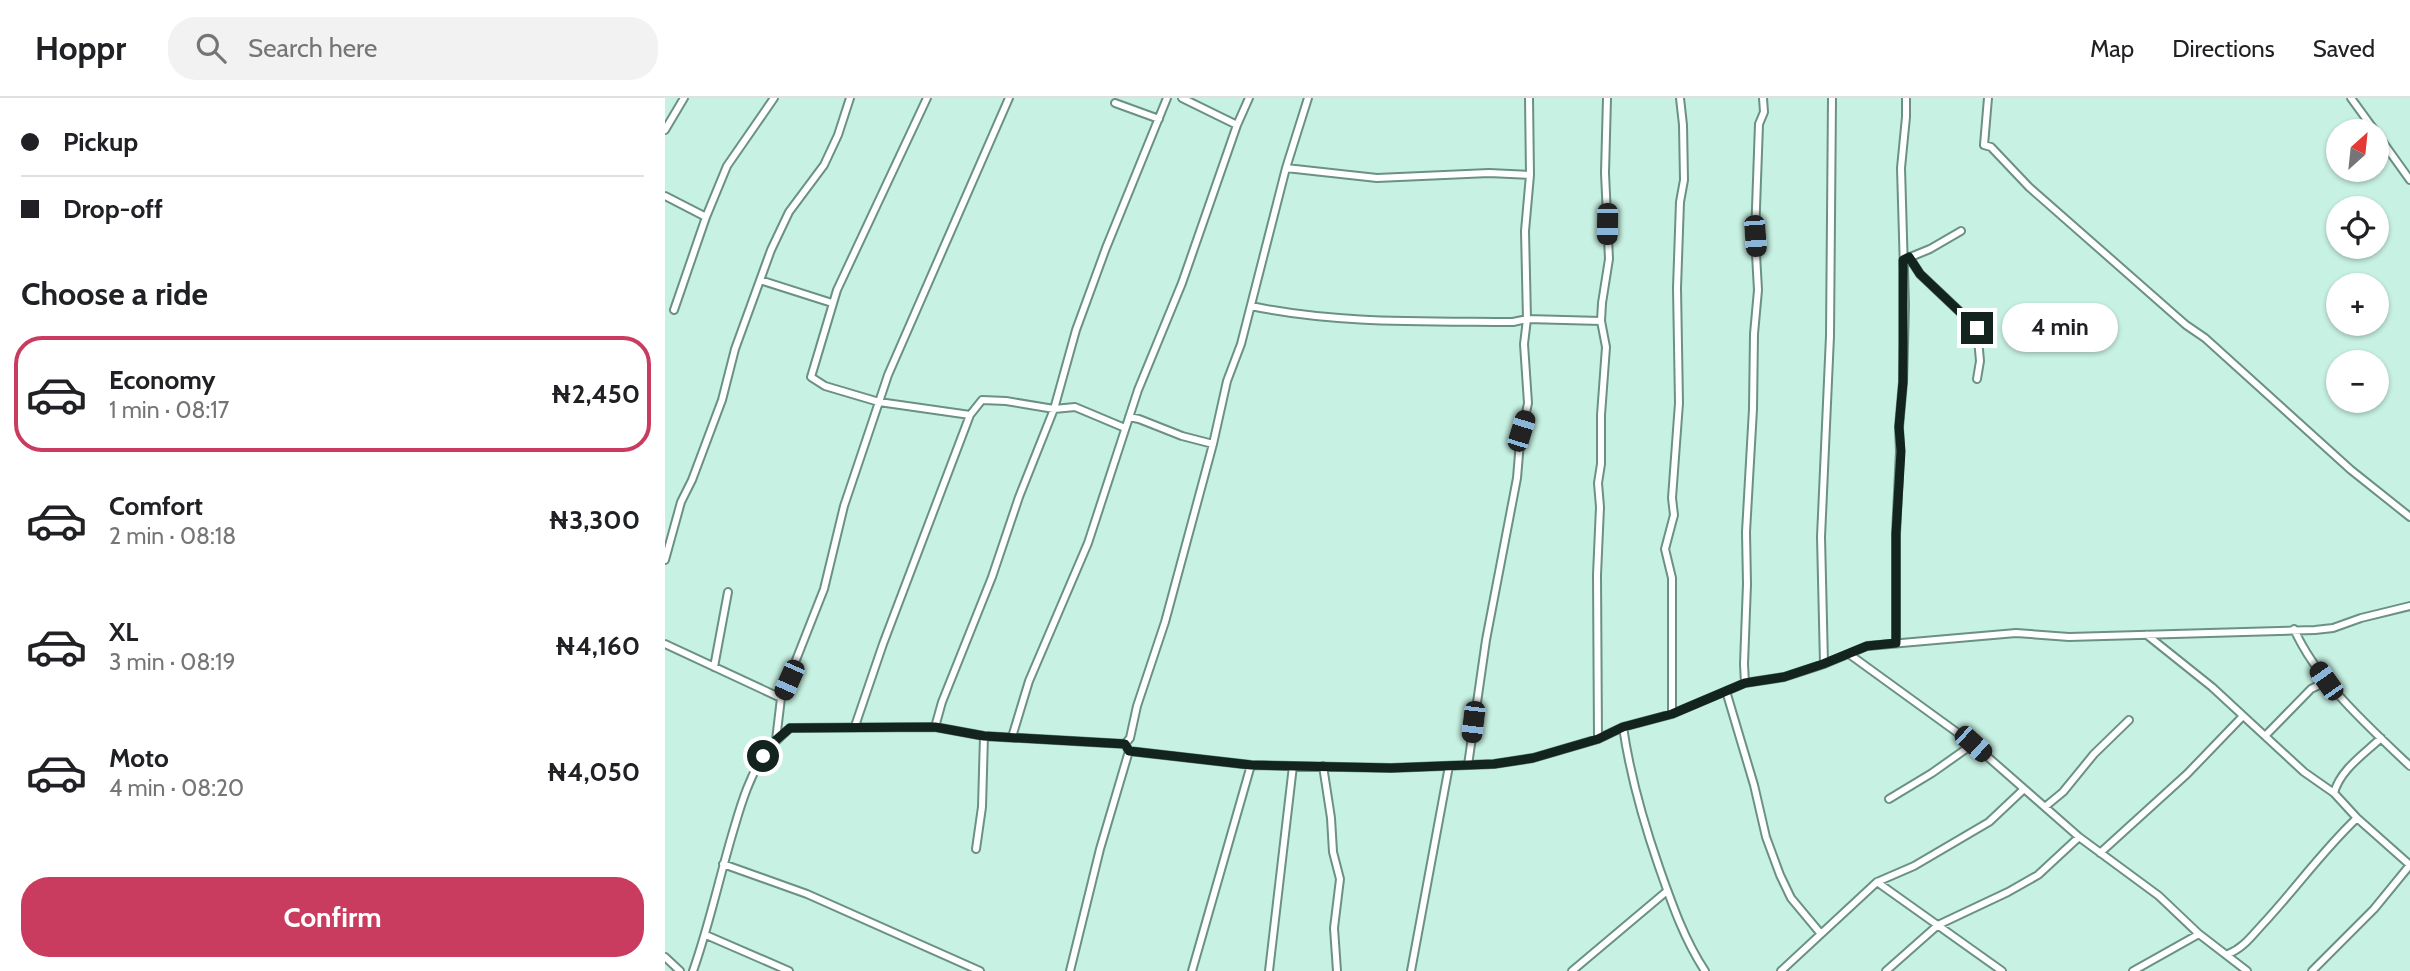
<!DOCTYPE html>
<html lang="en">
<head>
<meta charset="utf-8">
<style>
  :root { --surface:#fff; --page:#f2f2f2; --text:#202124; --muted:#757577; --line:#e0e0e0; --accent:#ca3b60 }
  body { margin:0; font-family:Cabin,sans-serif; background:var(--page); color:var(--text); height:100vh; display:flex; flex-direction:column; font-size:26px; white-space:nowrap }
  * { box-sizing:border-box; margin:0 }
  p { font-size:23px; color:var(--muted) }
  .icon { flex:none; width:38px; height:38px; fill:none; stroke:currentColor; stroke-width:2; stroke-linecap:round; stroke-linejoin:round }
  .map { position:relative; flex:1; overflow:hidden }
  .panel { display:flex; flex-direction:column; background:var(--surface); width:665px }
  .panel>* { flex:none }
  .guide { display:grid; align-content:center; height:154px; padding:0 21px; background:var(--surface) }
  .needle { width:46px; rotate:27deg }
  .tools { position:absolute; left:1661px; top:21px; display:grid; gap:14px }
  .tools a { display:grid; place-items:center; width:63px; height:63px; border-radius:50%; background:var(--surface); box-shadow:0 2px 5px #0004; font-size:35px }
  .end { position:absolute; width:32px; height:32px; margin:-16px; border:9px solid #13231e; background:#fff; box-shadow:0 0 0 4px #fff }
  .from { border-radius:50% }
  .bubble { position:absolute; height:49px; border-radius:24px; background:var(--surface); box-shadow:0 2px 5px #0004; font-size:23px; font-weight:700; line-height:49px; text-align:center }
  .car { position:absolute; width:21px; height:42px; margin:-21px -10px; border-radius:9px; box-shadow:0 0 5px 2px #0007; background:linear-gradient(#222 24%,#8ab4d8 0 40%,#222 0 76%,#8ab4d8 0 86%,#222 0) }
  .guide b { display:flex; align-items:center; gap:24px; height:66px; font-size:26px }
  .guide b+b { border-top:2px solid var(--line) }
  .guide i { width:18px; height:18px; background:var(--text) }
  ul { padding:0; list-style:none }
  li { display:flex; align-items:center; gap:21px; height:116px; margin:0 14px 10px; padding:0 7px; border:4px solid transparent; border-radius:28px }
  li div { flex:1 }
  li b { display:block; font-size:26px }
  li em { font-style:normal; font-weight:700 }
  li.current { border-color:var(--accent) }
  li>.icon { width:63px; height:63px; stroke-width:1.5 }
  h2 { padding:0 21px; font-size:32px; line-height:84px }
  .button { display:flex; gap:14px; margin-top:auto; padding:14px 21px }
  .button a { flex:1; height:80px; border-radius:28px; background:var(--accent); color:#fff; font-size:28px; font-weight:700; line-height:80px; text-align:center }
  header { display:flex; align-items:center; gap:42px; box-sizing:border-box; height:98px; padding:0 35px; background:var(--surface); border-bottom:2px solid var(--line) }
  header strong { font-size:33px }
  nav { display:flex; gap:38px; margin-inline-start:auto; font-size:24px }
  .search { width:490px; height:63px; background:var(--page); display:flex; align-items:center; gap:18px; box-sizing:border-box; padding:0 24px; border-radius:28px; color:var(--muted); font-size:26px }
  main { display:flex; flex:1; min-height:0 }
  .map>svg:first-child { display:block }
</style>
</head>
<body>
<header>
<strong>Hoppr</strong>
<div class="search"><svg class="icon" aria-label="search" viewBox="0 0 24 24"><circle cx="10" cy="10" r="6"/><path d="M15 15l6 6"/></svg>Search here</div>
<nav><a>Map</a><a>Directions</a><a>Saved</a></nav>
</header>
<main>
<section class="panel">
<div class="guide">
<b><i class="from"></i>Pickup</b>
<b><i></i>Drop-off</b>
</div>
<h2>Choose a ride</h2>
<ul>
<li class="current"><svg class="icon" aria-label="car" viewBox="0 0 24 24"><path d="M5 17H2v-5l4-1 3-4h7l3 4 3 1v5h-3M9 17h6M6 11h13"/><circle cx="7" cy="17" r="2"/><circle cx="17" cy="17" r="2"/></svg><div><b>Economy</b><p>1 min · 08:17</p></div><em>₦2,450</em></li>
<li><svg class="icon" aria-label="car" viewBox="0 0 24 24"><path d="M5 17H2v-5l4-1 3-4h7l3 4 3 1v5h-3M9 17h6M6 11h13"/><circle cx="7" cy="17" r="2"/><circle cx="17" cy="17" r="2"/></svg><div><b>Comfort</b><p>2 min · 08:18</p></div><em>₦3,300</em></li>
<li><svg class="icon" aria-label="car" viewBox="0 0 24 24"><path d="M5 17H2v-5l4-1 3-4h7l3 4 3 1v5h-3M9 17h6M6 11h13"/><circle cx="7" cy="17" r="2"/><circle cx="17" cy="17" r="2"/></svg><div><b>XL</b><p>3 min · 08:19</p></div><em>₦4,160</em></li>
<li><svg class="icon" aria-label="car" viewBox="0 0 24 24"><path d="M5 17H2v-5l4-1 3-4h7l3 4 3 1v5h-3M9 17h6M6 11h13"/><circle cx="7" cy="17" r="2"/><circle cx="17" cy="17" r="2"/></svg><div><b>Moto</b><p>4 min · 08:20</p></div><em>₦4,050</em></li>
</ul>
<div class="button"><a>Confirm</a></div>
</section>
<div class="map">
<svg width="1745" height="873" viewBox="0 0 1745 873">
  <rect width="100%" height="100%" fill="#c7f1e2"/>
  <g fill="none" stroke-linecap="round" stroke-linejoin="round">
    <defs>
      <path id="street" d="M262 0 172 192 146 279 160 288 214 304 223 277 344 0
        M517 0 572 27
        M1323 0 1319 47 1326 49 1364 89 1521 227 1540 240 1686 372 1745 419
        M1686 0 1710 33
        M450 5 494 21
        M0 32 19 0
        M1712 36 1745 82
        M621 70 643 0
        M0 98 41 119
        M1244 159 1255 176 1312 230 1315 263 1312 281
        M1243 160 1265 151 1296 133
        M95 182 167 205
        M586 208C671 226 761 223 848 224L862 221 936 223
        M9 212 41 119 62 68 109 0
        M464 319 474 321 517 338 548 346
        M0 462 16 404 27 382 57 302 70 251 106 152 124 114 159 67 173 37 185 0
        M1629 531C1652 583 1704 629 1745 668
        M1482 537 1547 589 1639 674 1669 695 1692 720 1745 767
        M1231 545V436L1235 353 1234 329 1238 284 1240 207 1236 70 1241 19V0
        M0 546 116 600
        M1184 556 1308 646 1414 739 1494 798 1534 836 1582 873
        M1159 566 1156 439 1165 238 1167 0
        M49 569 63 494
        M1080 585 1079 566 1082 486 1081 434 1088 311 1089 236 1093 192 1090 138 1094 26 1099 14 1098 0
        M1061 593 1089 687 1101 739 1115 777 1126 800 1156 836
        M1007 616V480L1000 451 1009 417 1007 400 1014 305 1012 190 1015 104 1019 82 1018 27 1015 0
        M190 628 218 546 305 317
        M270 629 277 604 327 479 354 399 389 311 411 232 441 150 502 0
        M958 629C965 677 978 723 994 769 1007 806 1019 841 1040 873
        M1601 637 1646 591 1662 583
        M347 639 364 583 423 445 473 292 517 185 572 27 584 0
        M933 641 932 477 935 409 933 385 936 366V317L941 249 936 223 937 205 944 161 940 75 942 0
        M111 642 116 600 159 491 179 408 214 304 305 317 317 302 341 303 389 311 410 309 460 330
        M460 646 465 640 472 608 500 524 548 346 562 283 576 246 621 70 712 80 824 75 865 77
        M803 667 821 542 852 380 855 344 863 305 859 246 862 221 860 133 865 77 864 0
        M658 668 666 720 668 754 675 781 669 830 672 873
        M1669 695C1675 672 1699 656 1716 640
        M1224 701 1267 675 1308 646
        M1381 708 1398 694 1429 656 1464 622
        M311 751 317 709 319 638
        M1435 755 1522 676 1578 618
        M58 766 142 796 315 873
        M1212 784 1337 873
        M41 837 124 873
        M1563 856C1577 851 1586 839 1596 828 1629 793 1657 753 1692 720
        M0 859 15 873
        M28 873C45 825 55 776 70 727 77 703 85 678 99 657 106 647 116 638 125 630L270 629 319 638 460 646 464 653 586 667 726 670 829 666 868 660 933 641 958 629 1007 616 1080 585 1119 579 1159 566 1202 548 1351 535 1404 539 1650 532 1668 530 1696 520 1745 508
        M405 873 435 751 464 653
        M527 873 586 667
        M604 873 628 668
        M746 873 784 668
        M907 873 1002 793
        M1116 873 1212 784 1249 768 1324 724 1359 691
        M1221 873 1273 827 1343 794 1373 777 1414 739
        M1468 873 1534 836
        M1647 873 1709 811 1745 767"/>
    </defs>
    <!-- street casing -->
    <use href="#street" stroke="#6a9184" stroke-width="10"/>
    <!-- street -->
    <use href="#street" stroke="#fff" stroke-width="6"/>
  </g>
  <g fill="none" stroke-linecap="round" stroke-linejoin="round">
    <!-- route -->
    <path stroke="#13231e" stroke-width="9" d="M98 658 111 642 125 630 270 629 319 638 460 646 464 653 586 667 726 670 829 666 868 660 933 641 958 629 1007 616 1080 585 1119 579 1158 566 1202 548 1231 545V436L1236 353 1234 329 1238 284V162L1244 159 1255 176 1312 230"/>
  </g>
</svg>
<div class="tools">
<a><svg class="needle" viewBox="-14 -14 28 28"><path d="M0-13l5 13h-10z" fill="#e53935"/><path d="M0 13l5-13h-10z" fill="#757577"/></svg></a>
<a><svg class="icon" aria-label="locate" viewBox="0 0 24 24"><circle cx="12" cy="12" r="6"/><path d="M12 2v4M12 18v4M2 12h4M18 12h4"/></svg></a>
<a>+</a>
<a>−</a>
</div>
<i class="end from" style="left:98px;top:658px"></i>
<i class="end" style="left:1312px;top:230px"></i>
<div class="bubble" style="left:1337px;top:205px;width:116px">4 min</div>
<i class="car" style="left:942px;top:126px;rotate:181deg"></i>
<i class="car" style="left:1090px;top:138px;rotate:176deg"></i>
<i class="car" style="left:856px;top:333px;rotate:17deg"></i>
<i class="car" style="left:124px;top:582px;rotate:204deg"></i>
<i class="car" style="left:1661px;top:583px;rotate:325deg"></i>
<i class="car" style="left:808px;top:624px;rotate:187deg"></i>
<i class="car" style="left:1308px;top:646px;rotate:132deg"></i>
</div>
</main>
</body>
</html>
